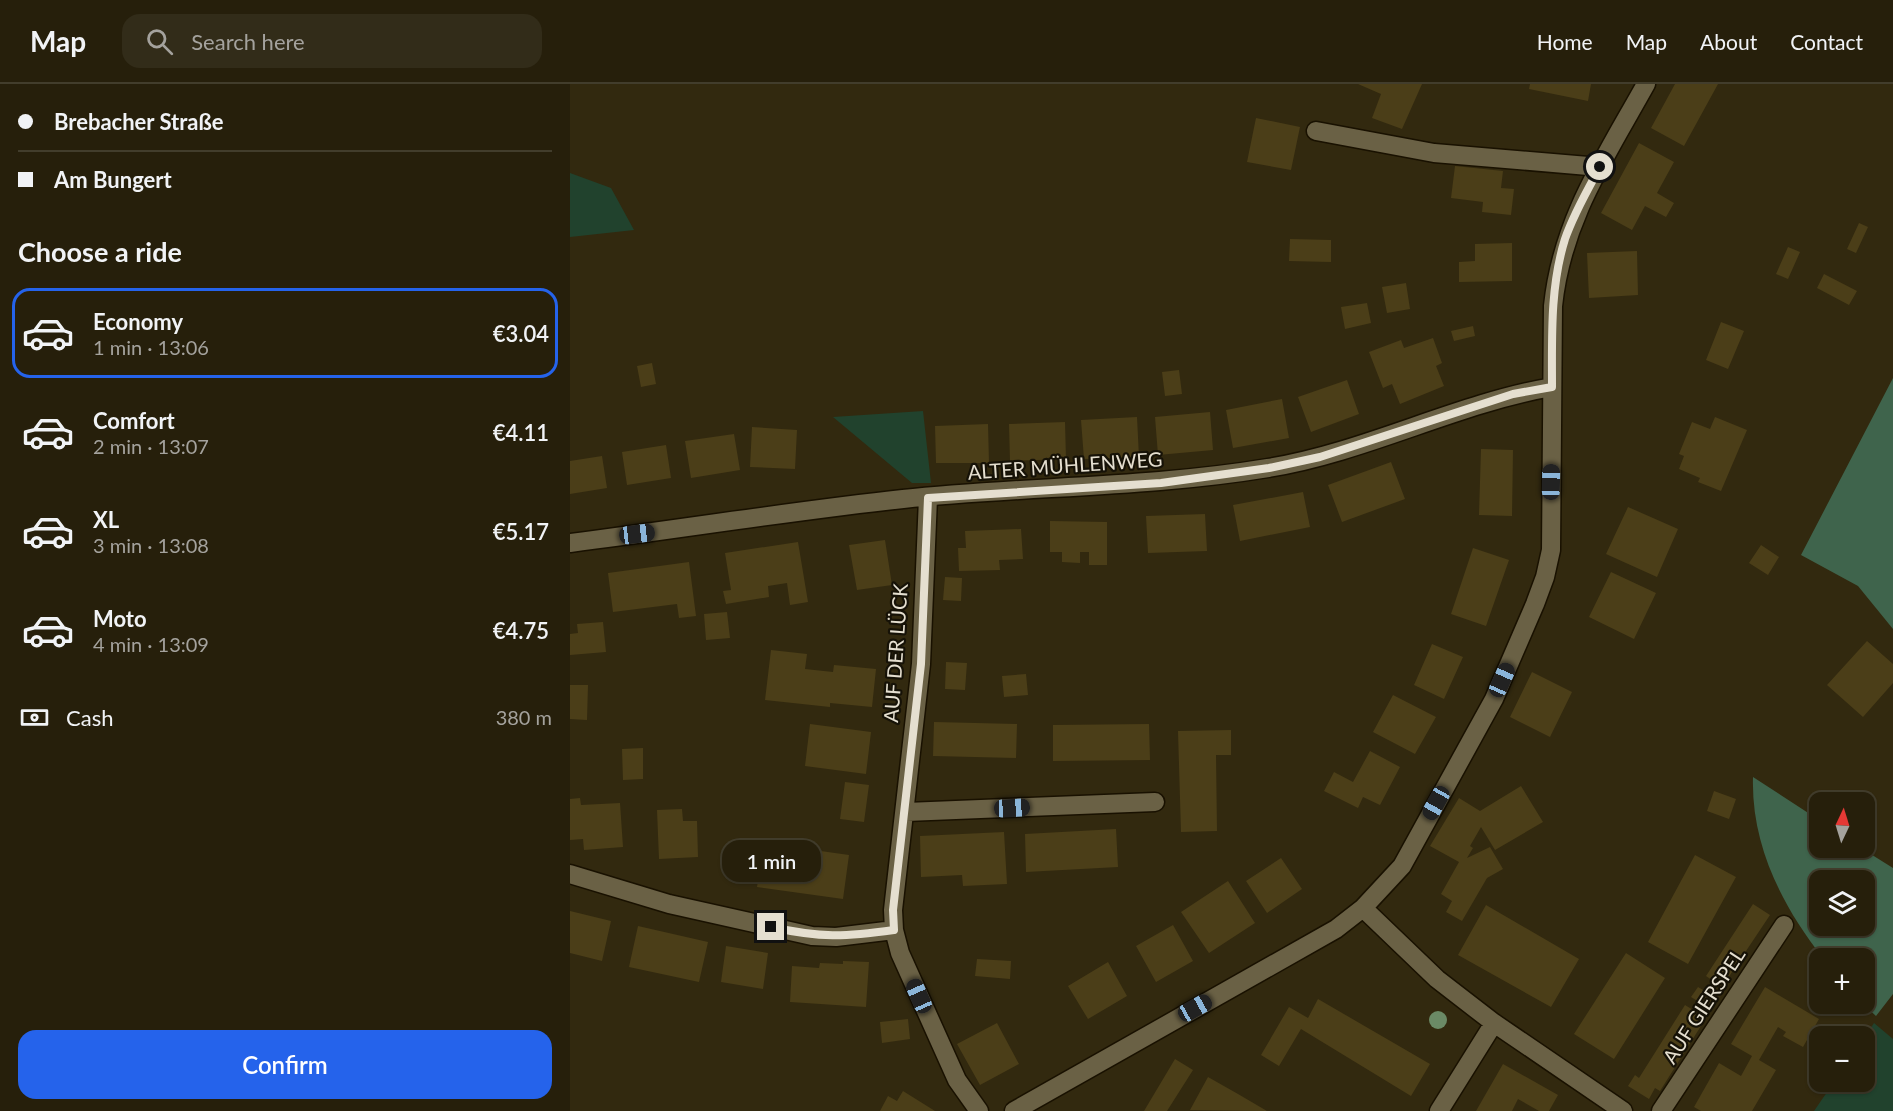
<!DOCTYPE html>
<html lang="en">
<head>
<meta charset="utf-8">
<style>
  :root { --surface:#261f0b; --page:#322c19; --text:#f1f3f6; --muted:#a4a29d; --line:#423d2c; --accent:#2563eb }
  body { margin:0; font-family:Lato,sans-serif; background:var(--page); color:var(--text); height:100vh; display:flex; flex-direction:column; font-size:22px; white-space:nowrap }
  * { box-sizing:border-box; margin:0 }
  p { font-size:20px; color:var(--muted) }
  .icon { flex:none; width:33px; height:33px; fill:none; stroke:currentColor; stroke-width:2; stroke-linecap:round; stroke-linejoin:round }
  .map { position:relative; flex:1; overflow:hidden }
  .panel { display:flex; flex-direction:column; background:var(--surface); width:570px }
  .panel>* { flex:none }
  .guide { display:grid; align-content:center; height:132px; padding:0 18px; background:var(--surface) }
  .needle { width:39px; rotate:4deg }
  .buttons { position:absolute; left:1239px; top:708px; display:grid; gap:12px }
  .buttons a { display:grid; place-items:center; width:66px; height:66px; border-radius:12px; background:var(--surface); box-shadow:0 2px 4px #0004,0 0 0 2px var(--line); font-size:30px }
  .end { position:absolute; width:27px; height:27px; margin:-14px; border:8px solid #e5dfd0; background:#111; box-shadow:0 0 0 3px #111 }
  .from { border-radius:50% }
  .bubble { position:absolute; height:42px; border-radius:18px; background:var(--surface); box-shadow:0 2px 4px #0004,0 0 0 2px var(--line); font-size:20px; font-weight:600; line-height:42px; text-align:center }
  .car { position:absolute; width:18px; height:36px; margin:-18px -9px; border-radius:8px; box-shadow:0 0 4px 2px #0007; background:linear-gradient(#222 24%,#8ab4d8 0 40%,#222 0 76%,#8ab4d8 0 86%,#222 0) }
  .guide b { display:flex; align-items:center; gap:21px; height:57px; font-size:22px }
  .guide b+b { border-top:2px solid var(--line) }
  .guide i { width:15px; height:15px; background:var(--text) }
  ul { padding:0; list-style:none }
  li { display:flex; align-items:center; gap:18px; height:90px; margin:0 12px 9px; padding:0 6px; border:3px solid transparent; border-radius:18px }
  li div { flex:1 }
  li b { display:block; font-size:22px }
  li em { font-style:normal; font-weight:600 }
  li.current { border-color:var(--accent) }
  li>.icon { width:54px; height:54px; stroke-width:1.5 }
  h2 { padding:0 18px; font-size:27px; line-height:72px }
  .pay { display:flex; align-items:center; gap:15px; height:66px; padding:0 18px; font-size:22px }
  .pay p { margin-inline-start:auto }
  .primary-button { display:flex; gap:12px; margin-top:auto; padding:12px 18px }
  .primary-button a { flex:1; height:69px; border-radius:18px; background:var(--accent); color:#fff; font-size:24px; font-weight:600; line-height:69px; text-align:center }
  header { display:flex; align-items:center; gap:36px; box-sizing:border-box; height:84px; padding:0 30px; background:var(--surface); border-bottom:2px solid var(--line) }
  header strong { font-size:28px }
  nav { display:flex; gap:33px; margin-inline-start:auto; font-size:21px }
  .search { width:420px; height:54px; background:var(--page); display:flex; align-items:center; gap:15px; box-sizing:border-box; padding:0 21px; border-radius:18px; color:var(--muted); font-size:22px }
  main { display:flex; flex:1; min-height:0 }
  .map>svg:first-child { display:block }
</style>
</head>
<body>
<header>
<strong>Map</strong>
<div class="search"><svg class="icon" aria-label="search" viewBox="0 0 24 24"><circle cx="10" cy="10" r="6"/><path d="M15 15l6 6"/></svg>Search here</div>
<nav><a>Home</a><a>Map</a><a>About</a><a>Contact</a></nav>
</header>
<main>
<section class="panel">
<div class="guide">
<b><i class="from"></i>Brebacher Straße</b>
<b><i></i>Am Bungert</b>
</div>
<h2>Choose a ride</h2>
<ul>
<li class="current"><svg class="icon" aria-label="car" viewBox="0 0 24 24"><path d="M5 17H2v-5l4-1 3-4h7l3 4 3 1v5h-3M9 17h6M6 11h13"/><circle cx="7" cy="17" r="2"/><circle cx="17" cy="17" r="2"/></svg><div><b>Economy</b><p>1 min · 13:06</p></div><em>€3.04</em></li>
<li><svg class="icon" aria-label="car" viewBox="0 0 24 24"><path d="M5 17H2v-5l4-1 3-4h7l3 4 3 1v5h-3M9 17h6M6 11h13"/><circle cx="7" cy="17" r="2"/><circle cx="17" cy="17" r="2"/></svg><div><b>Comfort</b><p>2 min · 13:07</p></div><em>€4.11</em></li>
<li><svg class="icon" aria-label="car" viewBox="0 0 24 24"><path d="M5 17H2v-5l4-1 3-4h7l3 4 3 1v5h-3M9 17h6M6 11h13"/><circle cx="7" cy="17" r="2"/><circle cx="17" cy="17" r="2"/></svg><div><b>XL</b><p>3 min · 13:08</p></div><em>€5.17</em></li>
<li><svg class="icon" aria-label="car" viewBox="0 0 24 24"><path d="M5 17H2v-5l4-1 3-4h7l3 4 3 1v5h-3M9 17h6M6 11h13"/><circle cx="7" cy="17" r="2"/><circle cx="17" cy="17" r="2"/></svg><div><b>Moto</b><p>4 min · 13:09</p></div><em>€4.75</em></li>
</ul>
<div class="pay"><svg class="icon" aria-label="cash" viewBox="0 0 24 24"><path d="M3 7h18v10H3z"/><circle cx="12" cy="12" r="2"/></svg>Cash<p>380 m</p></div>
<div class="primary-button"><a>Confirm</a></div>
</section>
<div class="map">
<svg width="1323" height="1027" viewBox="0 0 1323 1027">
  <rect width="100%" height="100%" fill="#32290f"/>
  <!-- green -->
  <path fill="#21422d" d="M0 89 41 104 64 146 0 153Z
    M353 327 361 399H342L263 333Z
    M1304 939 1323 955V1027H1244L1264 998H1294L1295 953Z"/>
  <!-- forest -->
  <path fill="#3f644c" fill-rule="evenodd" d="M1323 294V545L1288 502 1231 471Z
    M1183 693 1249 736 1250 764H1291L1323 784V910L1306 932 1293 920 1294 874H1253C1212 822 1181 761 1183 693ZM1250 796H1294V842H1250Z"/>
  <!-- building -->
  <path fill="#4b3e18" d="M788 0H852L832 45 802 34 811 10Z
    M960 0H1021L1018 17 959 5Z
    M1105 0H1148L1114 62 1081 44Z
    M686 34 730 43 721 86 677 78Z
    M1069 59 1104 78 1087 109 1104 119 1096 133 1075 122 1062 146 1031 129Z
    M885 82 933 87 931 104 944 105 941 131 912 128 913 118 881 114Z
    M1289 139 1298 143 1286 169 1277 165Z
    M720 155 761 156V178L719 177Z
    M942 159V197L889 198V178L905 177V160Z
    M1218 163 1230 168 1218 195 1206 190Z
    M1067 167 1068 211 1019 214 1017 169Z
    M1254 190 1287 207 1279 221 1247 204Z
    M836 199 840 225 817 229 812 203Z
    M797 219 801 239 775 245 771 223Z
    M1151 238 1174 247 1158 285 1136 276Z
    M903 242 905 252 884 257 881 247Z
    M863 254 872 279 866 282 874 302 830 320 822 300 813 304 799 268 831 256 834 264Z
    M82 279 86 300 71 303 67 282Z
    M609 286 612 310 595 312 592 288Z
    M777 296 789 330 741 348 728 313Z
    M712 315 719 354 663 364 656 326Z
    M640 328 643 366 588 371 585 333Z
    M567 333 569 373 514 375 511 336Z
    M1145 333 1177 346 1151 407 1128 398 1130 394 1109 385 1114 372 1109 370 1122 338 1140 345Z
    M495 338 496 375 440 377 439 340Z
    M418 340 419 379H366L365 342Z
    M182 343 227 346 225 385 180 383Z
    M164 350 170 386 121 394 115 357Z
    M96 361 101 394 57 401 52 368Z
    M911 365 943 366 942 432 909 431Z
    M32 372 37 404 0 410V377Z
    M821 378 835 415 772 438 758 401Z
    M733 408 740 443 670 457 663 421Z
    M1058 423 1108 445 1087 493 1036 470Z
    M635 430 637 467 578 469 576 432Z
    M480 437 537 438V481H519V468H510V479L492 478V468H480Z
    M451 445 453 475 429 476 430 486 389 487 388 464H396L395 447Z
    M315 456 322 501 287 506 279 461Z
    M228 458 238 518 220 521 217 499 198 502 199 513 156 520 153 507 161 506 155 469Z
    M1191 461 1209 473 1198 491 1179 479Z
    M903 464 939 476 916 542 881 530Z
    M119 478 126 532 109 534 107 520 43 528 38 489Z
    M1041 488 1086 509 1064 555 1019 533Z
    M375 493 392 494 391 517 373 516Z
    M157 528 160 554 136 556 134 530Z
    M33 538 36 568 0 571V550L8 549 7 540Z
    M1297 557 1323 580V599L1293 633 1257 601Z
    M862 560 893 573 874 615 844 601Z
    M201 566 237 570 235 585 263 588 264 581 306 585 302 623 260 619V623L195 616Z
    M376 578 397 579 395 606 375 605Z
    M962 588 1002 608 980 653 940 633Z
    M456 590 458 611 434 613 432 592Z
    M0 601H18L17 636 0 635Z
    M823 611 866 633 845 670 803 648Z
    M364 638 447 640 446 674 363 672Z
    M240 640 301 648 296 690 235 682Z
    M579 640 580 676 483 677V641Z
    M661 646V671H646L647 747 611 748 608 647Z
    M73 664V695L53 696 52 665Z
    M800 667 830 683 810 721 793 713 788 724 754 707 764 688 783 698Z
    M275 698 299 701 294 738 270 735Z
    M951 702 973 738 925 766 911 743 900 762 903 764 897 774 920 763 933 785 917 794 892 837 876 828 882 817 871 810 889 778 860 762 889 714 910 727Z
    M1144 707 1166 715 1159 735 1137 727Z
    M10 714 11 721 50 719 53 763 14 766 13 755 0 756V715Z
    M112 725 113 737H127L128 773 89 775 87 726Z
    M546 745 548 783 456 788 455 750Z
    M434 748 437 800 393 802 392 791 351 793 350 752Z
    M194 759 279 771 273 815 187 803Z
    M1125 771 1166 793 1118 880 1078 858Z
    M711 774 732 805 697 829 676 797Z
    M658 797 685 839 639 869 611 828Z
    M1183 820 1200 831 1152 903 1136 892Z
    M916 821 1009 875 981 923 888 871Z
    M0 827 41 837 32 877 0 869Z
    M603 841 623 877 586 898 566 862Z
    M68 842 138 858 129 898 59 883Z
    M156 862 198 869 193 905 151 898Z
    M1056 869 1095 894 1044 975 1004 950Z
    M407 875 441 877 440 895 405 892Z
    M273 877 299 878 296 923 220 918 222 882 249 884 250 879 273 880Z
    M538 878 557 912 518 935 498 902Z
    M1128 903 1148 915 1142 926 1121 913Z
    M1195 903 1249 935 1233 963 1213 952 1216 948 1208 943 1189 976 1206 986 1182 1027H1131L1124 1023 1149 979 1171 992 1182 972 1161 960Z
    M748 915 860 980 841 1012 731 945 709 982 691 971 719 923 738 934Z
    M1115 921 1136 934 1090 1007 1085 1004 1079 1015 1058 1002 1065 991 1069 994Z
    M338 935 340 955 312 959 310 938Z
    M427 939 449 980 410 1001 387 960Z
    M605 975 623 986 597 1027H574Z
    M933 980 988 1011 979 1027H969L948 1015 942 1027H906Z
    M638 993 668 1010 697 1027 620 1026Z
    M333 1007 365 1027H310L318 1012 327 1017Z"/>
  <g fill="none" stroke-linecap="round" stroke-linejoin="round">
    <defs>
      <path id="minor" d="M746 47 864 69 1030 83
        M358 414 351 580 323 826 324 846 330 869 387 996 409 1027
        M0 459C111 445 222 427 333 415 455 402 577 404 698 384 796 368 885 320 982 303
        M336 728 585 718
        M0 790 99 820 242 852 266 853 324 846
        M793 824 867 895 924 939 1053 1027
        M444 1027 766 845 793 824 832 782 924 615 965 520 975 493 981 466 983 222C992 136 1035 74 1076 0
        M869 1027 924 939
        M1091 1027 1214 841"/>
    </defs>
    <!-- minor casing -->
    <use href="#minor" stroke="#191100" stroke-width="21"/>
    <!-- minor -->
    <use href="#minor" stroke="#6a6145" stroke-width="18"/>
  </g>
  <!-- trees -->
  <circle fill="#6b8a66" cx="868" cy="936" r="9"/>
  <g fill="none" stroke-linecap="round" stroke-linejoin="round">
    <!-- route -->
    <path stroke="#e5dfd0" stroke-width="8" d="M201 843C251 854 274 853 324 846L323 826 351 580 358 414 591 399 699 384 750 373 943 310 982 303C982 253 980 203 995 155 1004 129 1017 107 1030 83"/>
  </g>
  <g text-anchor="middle" stroke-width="4.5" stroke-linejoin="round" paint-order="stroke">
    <!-- street labels -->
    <g font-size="20" fill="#e5dfd0" stroke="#161207">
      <text transform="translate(495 382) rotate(-4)" y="7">ALTER MÜHLENWEG</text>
      <text transform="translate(326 569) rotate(-86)" y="7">AUF DER LÜCK</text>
      <text transform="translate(1134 922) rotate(-57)" y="7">AUF GIERSPEL</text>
    </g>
  </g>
</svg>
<div class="buttons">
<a><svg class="needle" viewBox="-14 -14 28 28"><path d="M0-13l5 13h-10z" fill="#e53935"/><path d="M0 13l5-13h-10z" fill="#a4a29d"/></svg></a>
<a><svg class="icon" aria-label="layers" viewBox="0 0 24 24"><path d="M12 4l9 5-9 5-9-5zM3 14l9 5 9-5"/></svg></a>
<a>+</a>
<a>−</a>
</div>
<i class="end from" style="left:1030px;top:83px"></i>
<i class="end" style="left:201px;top:843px"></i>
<div class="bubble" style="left:152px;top:756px;width:99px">1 min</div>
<i class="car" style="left:981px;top:398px;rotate:1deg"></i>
<i class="car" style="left:67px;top:450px;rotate:83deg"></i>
<i class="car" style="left:932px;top:596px;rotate:24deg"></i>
<i class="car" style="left:866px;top:719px;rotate:209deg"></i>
<i class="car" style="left:442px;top:724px;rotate:87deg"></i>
<i class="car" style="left:349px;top:912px;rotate:336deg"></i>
<i class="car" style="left:625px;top:924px;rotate:61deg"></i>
</div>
</main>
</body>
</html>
